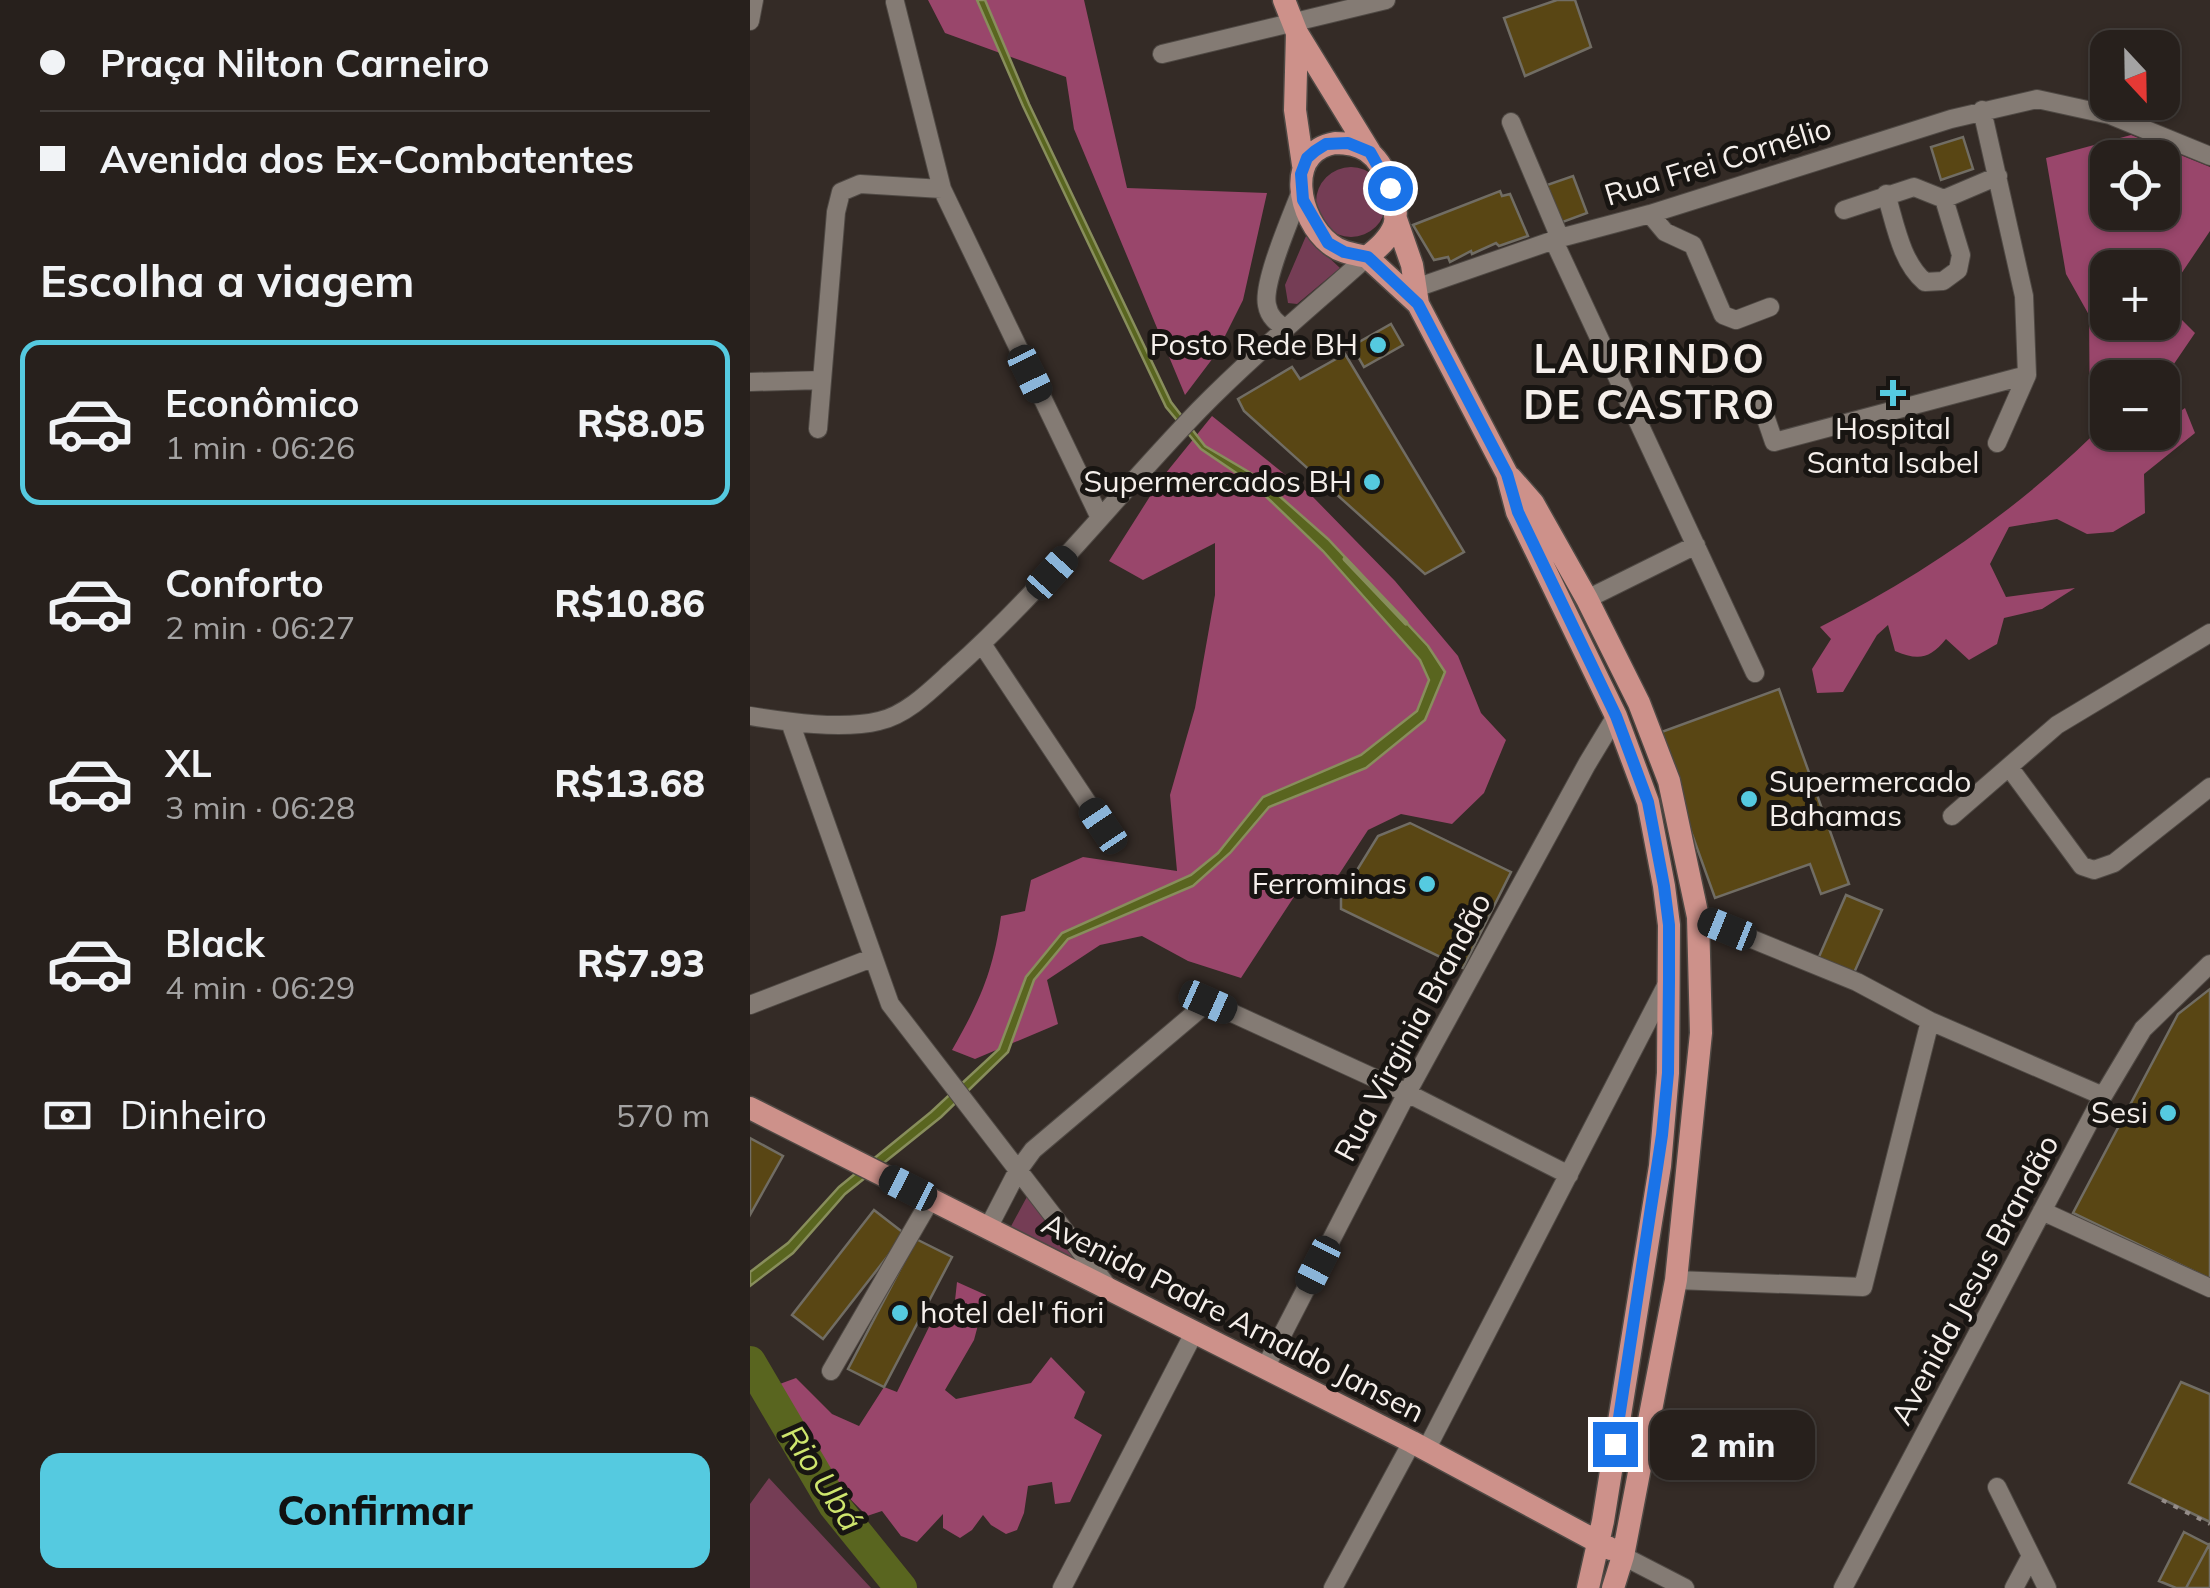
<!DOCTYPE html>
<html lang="pt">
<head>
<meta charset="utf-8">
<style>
  :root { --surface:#27201c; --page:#2f2825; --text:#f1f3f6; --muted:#a4a3a3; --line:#433e3b; --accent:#55cae0 }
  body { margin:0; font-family:Mulish,sans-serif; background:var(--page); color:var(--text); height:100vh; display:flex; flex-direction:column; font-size:38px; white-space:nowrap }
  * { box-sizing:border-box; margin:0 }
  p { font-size:32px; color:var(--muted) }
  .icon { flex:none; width:55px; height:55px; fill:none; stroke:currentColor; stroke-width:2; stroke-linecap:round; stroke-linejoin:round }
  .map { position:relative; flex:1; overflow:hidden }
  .side { display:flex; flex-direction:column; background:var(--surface); width:750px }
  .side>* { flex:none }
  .top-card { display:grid; align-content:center; height:220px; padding:0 40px; background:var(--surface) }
  .needle { width:65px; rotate:158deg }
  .controls { position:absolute; left:1340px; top:30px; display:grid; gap:20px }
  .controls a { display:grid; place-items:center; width:90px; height:90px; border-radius:20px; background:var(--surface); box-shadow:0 2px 8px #0004,0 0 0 2px var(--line); font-size:50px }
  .end { position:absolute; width:45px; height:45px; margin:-22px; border:12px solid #1a73e8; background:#fff; box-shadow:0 0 0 5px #fff }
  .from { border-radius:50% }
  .bubble { position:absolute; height:70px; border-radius:20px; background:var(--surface); box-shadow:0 2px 8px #0004,0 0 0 2px var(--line); font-size:32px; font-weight:800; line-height:70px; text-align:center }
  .car { position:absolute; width:30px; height:60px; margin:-30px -15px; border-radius:12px; box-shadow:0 0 8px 2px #0007; background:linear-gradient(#222 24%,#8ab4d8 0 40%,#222 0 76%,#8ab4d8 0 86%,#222 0) }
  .top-card b { display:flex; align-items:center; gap:35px; height:95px; font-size:38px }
  .top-card b+b { border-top:2px solid var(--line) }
  .top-card i { width:25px; height:25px; background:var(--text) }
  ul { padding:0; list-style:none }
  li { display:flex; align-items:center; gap:30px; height:165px; margin:0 20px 15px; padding:0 20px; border:5px solid transparent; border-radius:20px }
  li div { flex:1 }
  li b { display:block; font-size:38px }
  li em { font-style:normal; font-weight:800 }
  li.on { border-color:var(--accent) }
  li>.icon { width:90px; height:90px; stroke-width:1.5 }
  h2 { padding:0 40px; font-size:45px; line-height:120px }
  .pay { display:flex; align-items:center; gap:25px; height:110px; padding:0 40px; font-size:38px }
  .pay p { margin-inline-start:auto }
  .primary-button { display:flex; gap:20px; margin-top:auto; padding:20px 40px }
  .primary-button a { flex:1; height:115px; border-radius:20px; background:var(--accent); color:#111; font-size:40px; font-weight:800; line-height:115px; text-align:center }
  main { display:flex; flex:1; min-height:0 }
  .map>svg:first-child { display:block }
</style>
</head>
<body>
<main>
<section class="side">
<div class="top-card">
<b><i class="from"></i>Praça Nilton Carneiro</b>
<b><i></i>Avenida dos Ex-Combatentes</b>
</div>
<h2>Escolha a viagem</h2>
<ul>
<li class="on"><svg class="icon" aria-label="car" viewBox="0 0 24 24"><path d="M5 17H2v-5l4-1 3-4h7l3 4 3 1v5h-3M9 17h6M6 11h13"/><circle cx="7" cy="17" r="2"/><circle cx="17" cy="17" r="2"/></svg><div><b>Econômico</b><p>1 min · 06:26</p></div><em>R$8.05</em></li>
<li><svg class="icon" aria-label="car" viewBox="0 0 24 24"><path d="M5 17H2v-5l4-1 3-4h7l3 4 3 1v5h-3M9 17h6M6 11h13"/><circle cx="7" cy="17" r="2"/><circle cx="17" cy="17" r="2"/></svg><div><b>Conforto</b><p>2 min · 06:27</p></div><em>R$10.86</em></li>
<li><svg class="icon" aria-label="car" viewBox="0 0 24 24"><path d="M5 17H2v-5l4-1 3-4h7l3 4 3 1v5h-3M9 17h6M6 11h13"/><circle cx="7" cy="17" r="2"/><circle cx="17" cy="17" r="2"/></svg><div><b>XL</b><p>3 min · 06:28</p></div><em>R$13.68</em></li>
<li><svg class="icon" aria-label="car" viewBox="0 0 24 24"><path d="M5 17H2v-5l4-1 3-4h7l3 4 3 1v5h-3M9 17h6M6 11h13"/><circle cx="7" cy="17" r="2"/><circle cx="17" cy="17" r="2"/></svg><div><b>Black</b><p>4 min · 06:29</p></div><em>R$7.93</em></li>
</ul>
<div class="pay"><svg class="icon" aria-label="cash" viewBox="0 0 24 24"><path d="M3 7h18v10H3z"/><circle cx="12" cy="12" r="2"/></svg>Dinheiro<p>570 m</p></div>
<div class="primary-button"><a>Confirmar</a></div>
</section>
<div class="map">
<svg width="1460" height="1588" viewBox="0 0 1460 1588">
  <rect width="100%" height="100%" fill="#342b26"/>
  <!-- green -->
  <path fill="#753d55" d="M566 202a35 35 0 1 1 70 0a35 35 0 1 1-70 0Z
    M556 236 590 268 547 304 538 303 535 285Z
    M279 1193 328 1260 324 1262 259 1230Z
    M19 1478 121 1588H0V1504Z"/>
  <!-- forest -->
  <path fill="#99466b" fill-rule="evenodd" d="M178 0H334L377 188 517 193 493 300 466 354 435 395 324 129 316 77 195 33Z
    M1381 135 1460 167V231L1429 277 1419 307 1445 333 1413 380 1358 378V432L1371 452 1399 433 1412 432 1413 423 1435 408 1445 433 1394 474 1395 513 1363 532 1337 534 1307 519 1259 527 1240 564 1256 597 1325 588 1292 609 1254 618 1247 644 1219 660 1196 639C1180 659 1168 661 1145 651L1138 625 1127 635 1093 692 1067 693 1062 669 1081 639 1070 627C1170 577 1260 515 1340 438L1339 315 1316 274 1296 158ZM1358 158H1412V212H1358ZM1358 268H1412V322H1358Z
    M462 416 562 496 645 581 708 656 731 713 756 740 734 793 702 824 651 814 618 830 582 885 557 877 491 978 438 961 392 936 350 945 297 980 308 1024 225 1059 202 1050C230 1001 243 972 251 916L275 911 281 880 333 857 427 871 420 795 445 708 465 595V543L393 580 359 561 411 479Z
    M207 1282 236 1295 224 1340 195 1390 206 1399 281 1383 301 1357 335 1392 324 1418 352 1435 320 1502 305 1504 302 1482 278 1486 274 1513 267 1530 256 1534 241 1525 233 1515 222 1530 210 1538 193 1528V1514L167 1542 151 1536 132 1511 117 1516 48 1446 27 1385 46 1378 82 1414 109 1426 134 1387 147 1392 180 1325 204 1310Z"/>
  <!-- water -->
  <path fill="#59651f" stroke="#888e5c" stroke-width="2.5" d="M227 0H235L279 104 421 402 455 446 509 478 578 539 678 646 695 672 675 720 616 768 519 807 480 853 443 886 318 939 284 980 258 1052 191 1117 95 1194 43 1253 0 1286V1272L38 1243 89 1187 181 1112 249 1049 276 977 312 933 441 875 468 853 513 797 611 755 667 711 679 680 670 660 573 551 504 485 451 449 416 407 273 106Z"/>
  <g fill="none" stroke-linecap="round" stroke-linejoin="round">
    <!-- stream -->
    <path stroke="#888e5c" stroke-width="5" d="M595 559 656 623"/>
    <!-- river -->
    <path stroke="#59651f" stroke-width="32" d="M0 1362 84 1505 151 1588"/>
  </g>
  <!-- building -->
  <path fill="#594614" stroke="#716d64" stroke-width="2.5" d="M807 0H825L841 47 775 76 754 18Z
    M1213 137 1223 169 1191 180 1181 147Z
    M823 176 837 213 810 223 797 185Z
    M750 191 752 196 760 194 778 236 749 246 746 243 722 254 721 251 700 262 698 257 684 260 663 225Z
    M641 324 653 345 614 367 602 346Z
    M595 354 714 552 675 574 494 411 488 399 542 367 550 379Z
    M1029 689 1099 884 1071 894 1060 864 965 898 906 734Z
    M660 823 761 872 713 968 591 909V896L628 836Z
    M1096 895 1132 910 1103 975 1068 959Z
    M1460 989V1279L1323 1213 1428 1014Z
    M0 1138 33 1156 0 1215Z
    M124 1210 155 1234 73 1339 42 1315Z
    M166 1239 202 1257 134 1387 98 1369Z
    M1431 1382 1460 1394V1522L1379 1483Z
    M1434 1532 1459 1545 1436 1588H1426L1409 1581Z
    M1460 1543V1588H1436Z"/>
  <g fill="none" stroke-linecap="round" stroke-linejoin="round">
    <defs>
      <path id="minor" d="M145 2 192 189 350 518
        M0 21 4 0
        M412 54 636 0
        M1232 110 1274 296 1277 375 1247 443
        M761 122 810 238
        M1136 194C1145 223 1151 262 1175 282L1193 281 1208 270 1211 255 1194 199
        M1094 210 1164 187 1194 199 1248 176
        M900 214 915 232 943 245 973 315 986 320 1020 307
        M804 241 1005 673
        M657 291 810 238 900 214 1201 119 1287 99 1360 115 1460 156
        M536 329C527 323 519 317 517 305 512 283 542 215 551 191
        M0 382 72 380
        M1010 401 1024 442 1277 375
        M68 429 86 212 91 192 110 184 192 189
        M837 599 946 545
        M232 644 353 826
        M0 716C37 722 92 730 129 721 157 715 182 689 203 670 293 590 366 496 449 410 502 356 561 307 617 257
        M40 722 140 1004 358 1287
        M1259 767 1332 866 1344 870 1364 863 1460 787
        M1202 816 1307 725 1460 633
        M948 917 1107 982 1180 1021 1353 1096
        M0 1005 122 958
        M1292 1211 1460 1288
        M238 1228 267 1172 283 1150 458 1002 657 1093 819 1175
        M926 1280 1113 1287 1180 1021
        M515 1368 657 1093 837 764 866 716
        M81 1371 181 1199
        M676 1450 917 984
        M1247 1487 1297 1588
        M873 1556 935 1588
        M312 1588 444 1333
        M583 1588 662 1442
        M1093 1588 1353 1096 1393 1029 1460 964
        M1264 1588 1281 1556"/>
      <path id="major" d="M534 0 547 33 620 152
        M547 33 545 110 553 165
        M585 143C596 143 607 144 617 151 635 163 651 204 644 226 639 239 628 248 617 257 604 254 591 253 580 244 548 219 534 152 585 143Z
        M645 216 662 265 668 304
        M617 257 668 304 757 474 767 512 866 716 898 802 914 886 919 925 918 1073 910 1166 853 1521 838 1588
        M761 478 783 503 837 599 889 703 919 781 948 917 951 1033 926 1280 873 1556 863 1588
        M0 1108 662 1442 861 1549"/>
    </defs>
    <!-- minor casing -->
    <use href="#minor" stroke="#4f4944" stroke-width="20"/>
    <!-- major casing -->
    <use href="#major" stroke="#4f4944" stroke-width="25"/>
    <!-- path -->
    <path stroke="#948c88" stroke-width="4" stroke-dasharray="5 8" stroke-linecap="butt" d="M1412 1500 1460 1524"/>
    <!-- minor -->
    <use href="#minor" stroke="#847b74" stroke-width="18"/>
    <!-- major -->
    <use href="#major" stroke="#cd918a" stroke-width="22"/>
  </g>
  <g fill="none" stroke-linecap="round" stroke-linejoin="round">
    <!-- route -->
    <path stroke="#1a73e8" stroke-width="12" d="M640 188 620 152 598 143 576 144 565 151 557 158 551 174 553 200 578 243 594 252 618 257 668 304 757 474 768 512 866 716 898 802 914 886 919 925V980L918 1073 912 1135 865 1444"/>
  </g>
  <!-- markers -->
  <g fill="#55cae0" stroke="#181512" stroke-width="4">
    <circle cx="628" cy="345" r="10"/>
    <path d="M1138 378h10v10h10v10h-10v10h-10v-10h-10v-10h10z"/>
    <circle cx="622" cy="482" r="10"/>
    <circle cx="999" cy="799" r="10"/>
    <circle cx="677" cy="884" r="10"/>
    <circle cx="1418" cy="1113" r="10"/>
    <circle cx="150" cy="1313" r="10"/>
  </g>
  <g text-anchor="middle" stroke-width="10" stroke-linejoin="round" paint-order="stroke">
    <!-- street labels -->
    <g font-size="30" fill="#f5efeb" stroke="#181512">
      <text transform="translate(968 162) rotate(-17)" y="10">Rua Frei Cornélio</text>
      <text transform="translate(663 1027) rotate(-62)" y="10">Rua Virginia Brandão</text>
      <text transform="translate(1225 1280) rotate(-62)" y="10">Avenida Jesus Brandão</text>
      <text transform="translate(483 1318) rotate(27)" y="10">Avenida Padre Arnaldo Jansen</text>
    </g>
    <!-- poi labels -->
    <g font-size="30" fill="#f5efeb" stroke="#181512" text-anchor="end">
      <text x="608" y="355">Posto Rede BH</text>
      <text x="1143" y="439" text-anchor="middle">Hospital<tspan x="1143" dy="34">Santa Isabel</tspan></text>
      <text x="602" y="492">Supermercados BH</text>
      <text x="1019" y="792" text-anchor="start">Supermercado<tspan x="1019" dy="34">Bahamas</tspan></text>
      <text x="657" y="894">Ferrominas</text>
      <text x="1398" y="1123">Sesi</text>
      <text x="170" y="1323" text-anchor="start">hotel del' fiori</text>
    </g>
    <!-- water labels -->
    <g font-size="32" font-style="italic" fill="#cee56d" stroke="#181512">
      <text transform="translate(72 1478) rotate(57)" y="11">Rio Ubá</text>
    </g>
    <!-- district labels -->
    <g font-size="40" font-weight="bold" letter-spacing="2.5" fill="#f5efeb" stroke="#181512">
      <text x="900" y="373">LAURINDO<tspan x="900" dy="46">DE CASTRO</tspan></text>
    </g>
  </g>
</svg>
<div class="controls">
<a><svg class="needle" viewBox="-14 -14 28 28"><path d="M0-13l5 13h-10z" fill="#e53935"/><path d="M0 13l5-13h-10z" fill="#a4a3a3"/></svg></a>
<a><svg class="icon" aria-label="locate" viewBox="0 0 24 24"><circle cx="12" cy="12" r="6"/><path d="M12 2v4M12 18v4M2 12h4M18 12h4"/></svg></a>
<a>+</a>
<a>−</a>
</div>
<i class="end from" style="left:640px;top:188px"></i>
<i class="end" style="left:865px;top:1444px"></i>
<div class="bubble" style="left:900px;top:1410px;width:165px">2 min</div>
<i class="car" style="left:280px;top:374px;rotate:154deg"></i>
<i class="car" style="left:302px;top:573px;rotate:42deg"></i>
<i class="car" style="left:353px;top:826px;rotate:326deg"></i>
<i class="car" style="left:977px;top:929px;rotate:292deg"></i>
<i class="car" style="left:458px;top:1002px;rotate:114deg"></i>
<i class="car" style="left:158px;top:1188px;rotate:297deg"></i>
<i class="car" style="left:568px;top:1265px;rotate:207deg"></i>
</div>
</main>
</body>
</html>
